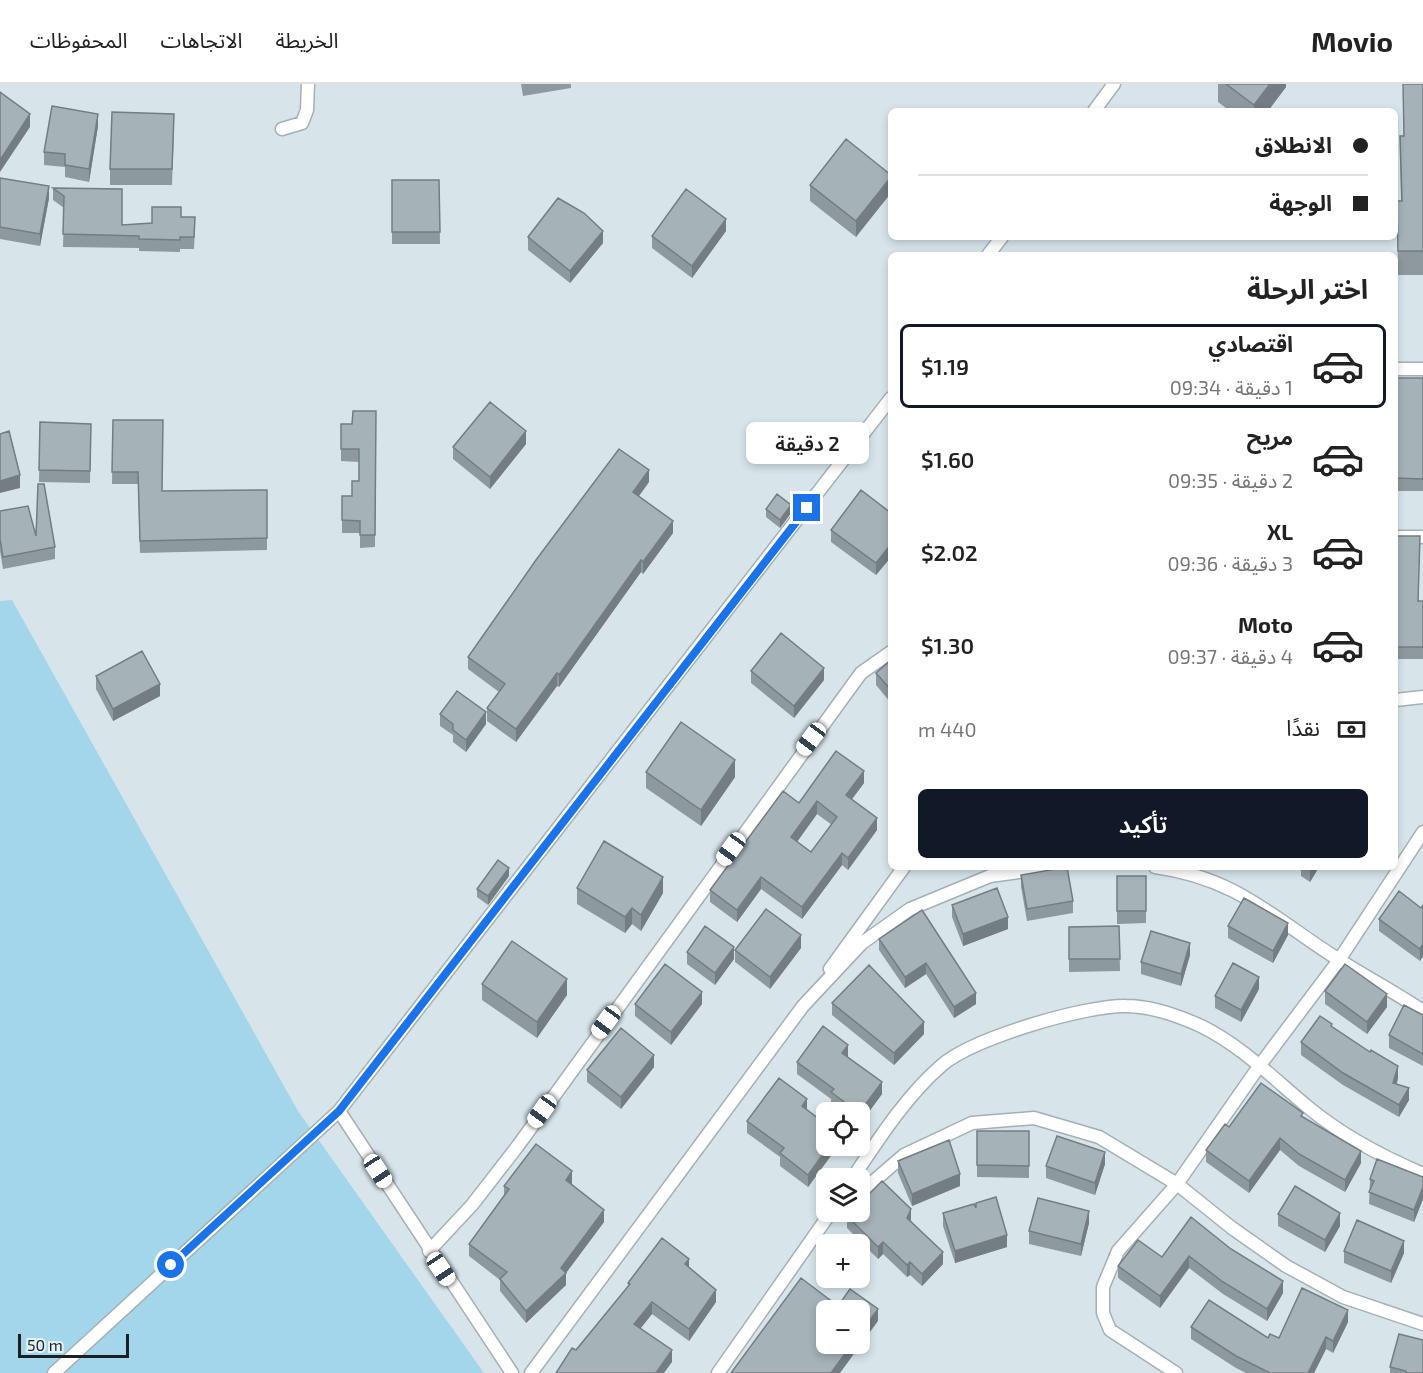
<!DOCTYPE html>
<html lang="ar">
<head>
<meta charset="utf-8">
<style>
  :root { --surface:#fff; --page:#f2f2f2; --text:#222; --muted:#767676; --line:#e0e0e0; --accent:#111827 }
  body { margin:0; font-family:"Exo 2","Noto Sans Arabic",sans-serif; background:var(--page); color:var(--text); direction:rtl; height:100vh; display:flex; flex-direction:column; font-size:22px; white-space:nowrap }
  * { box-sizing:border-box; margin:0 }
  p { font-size:20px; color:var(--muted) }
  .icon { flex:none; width:33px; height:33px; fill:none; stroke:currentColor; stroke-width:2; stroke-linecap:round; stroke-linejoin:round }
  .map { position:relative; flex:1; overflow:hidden; direction:ltr }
  .panel { position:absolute; left:888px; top:168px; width:510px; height:618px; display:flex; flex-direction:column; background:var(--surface); border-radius:9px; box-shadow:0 3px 9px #0003; direction:rtl }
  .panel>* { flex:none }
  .banner { position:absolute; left:888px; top:24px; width:510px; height:132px; border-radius:9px; box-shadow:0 3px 9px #0003; direction:rtl; display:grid; align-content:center; height:132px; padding:0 30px; background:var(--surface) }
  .buttons { position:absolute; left:816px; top:1018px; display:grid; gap:12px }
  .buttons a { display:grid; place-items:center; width:54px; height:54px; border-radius:9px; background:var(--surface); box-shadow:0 3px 9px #0003; font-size:30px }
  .scale { position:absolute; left:18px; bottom:15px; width:111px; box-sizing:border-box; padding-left:6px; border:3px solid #1b2022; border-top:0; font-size:16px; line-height:21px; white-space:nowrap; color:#1b2022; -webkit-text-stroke:4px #e4f2f8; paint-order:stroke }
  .end { position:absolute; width:27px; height:27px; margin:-14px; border:8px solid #1a73e8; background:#fff; box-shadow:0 0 0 3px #fff }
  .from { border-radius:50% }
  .bubble { position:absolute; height:42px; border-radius:9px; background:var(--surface); box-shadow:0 3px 9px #0003; font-size:20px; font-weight:600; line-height:42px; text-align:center; direction:rtl }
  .car { position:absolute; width:18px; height:36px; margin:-18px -9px; border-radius:8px; box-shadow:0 0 4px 2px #0007; background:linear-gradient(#fff 24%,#345 0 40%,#fff 0 76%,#345 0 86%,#fff 0) }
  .banner b { display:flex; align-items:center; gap:21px; height:57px; font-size:22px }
  .banner b+b { border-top:2px solid var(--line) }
  .banner i { width:15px; height:15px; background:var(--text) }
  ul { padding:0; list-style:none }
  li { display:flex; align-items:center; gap:18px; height:84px; margin:0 12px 9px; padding:0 18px; border:3px solid transparent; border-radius:9px }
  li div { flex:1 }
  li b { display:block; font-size:22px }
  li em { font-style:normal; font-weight:600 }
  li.on { border-color:var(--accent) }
  li>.icon { width:54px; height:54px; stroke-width:1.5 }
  h2 { padding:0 30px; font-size:27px; line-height:72px }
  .pay { display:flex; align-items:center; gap:15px; height:66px; padding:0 30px; font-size:22px }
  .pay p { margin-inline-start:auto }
  .cta { display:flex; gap:12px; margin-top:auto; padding:12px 30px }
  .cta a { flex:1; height:69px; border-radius:9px; background:var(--accent); color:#fff; font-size:24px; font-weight:600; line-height:69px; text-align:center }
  header { display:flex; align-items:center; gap:36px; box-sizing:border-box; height:84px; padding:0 30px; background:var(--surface); border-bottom:2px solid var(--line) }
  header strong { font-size:28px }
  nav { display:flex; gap:33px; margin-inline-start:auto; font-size:21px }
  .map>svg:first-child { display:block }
</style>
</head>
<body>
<header>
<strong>Movio</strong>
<nav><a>الخريطة</a><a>الاتجاهات</a><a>المحفوظات</a></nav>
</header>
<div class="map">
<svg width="1423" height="1289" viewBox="0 0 1423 1289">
  <rect width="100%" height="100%" fill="#d7e5eb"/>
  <!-- green -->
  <path fill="#a3d6ea" d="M12 516 298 1027 484 1289H0V517Z"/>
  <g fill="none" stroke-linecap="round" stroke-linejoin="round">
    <defs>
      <path id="minor" d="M1094 27 1114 0
        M282 45 302 39 307 26 308 0
        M988 171 1002 153
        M1395 285H1423
        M1395 453H1423
        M1395 616 1423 613
        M1155 783C1238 794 1275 836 1341 877 1368 894 1396 909 1423 927
        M830 885 904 783
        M339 1027 512 1289
        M852 1095C878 1056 906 1012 942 981 973 954 1086 921 1126 922 1151 922 1179 932 1201 942 1242 962 1275 996 1309 1024 1343 1052 1383 1073 1423 1090
        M860 1109 904 1071 972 1039 1034 1034 1099 1053 1177 1100 1232 1144 1286 1182 1343 1213 1423 1240
        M429 1167 472 1121 517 1063 861 589 891 568
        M54 1289 339 1027 891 314
        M531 1289 803 922 862 859 910 825 990 792 1055 783
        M718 1289 831 1128
        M1176 1289 1110 1246 1103 1229V1203L1118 1167 1177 1100 1260 981 1339 876 1423 748"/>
    </defs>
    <!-- minor casing -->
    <use href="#minor" stroke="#a3b1b6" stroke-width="15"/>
    <!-- minor -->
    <use href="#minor" stroke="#fff" stroke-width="12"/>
  </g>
  <!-- wall -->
  <path fill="#8e999e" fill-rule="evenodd" d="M521 0H571V4L523 12Z
    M1218 0H1286V3L1268 27H1230L1218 18Z
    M1403 0H1423V191H1398L1397 117H1401L1400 52H1404Z
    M98 42 89 98 65 93V83L44 81V68Z
    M174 46 172 101H110V85Z
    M891 91 856 153 810 117V101Z
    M0 94 49 114 40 162 0 155Z
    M392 96H439L440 160H392Z
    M53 104 122 141 152 139 181 133 195 145 194 165H180V168L139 167V164L63 163 64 124 53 116Z
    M726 147 692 194 652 164V152Z
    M528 153 603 159 570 199 528 166Z
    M1395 294H1423V407H1395Z
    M376 327 375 463 360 464V449H342V412H352L359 397V378L341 377V340H352Z
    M113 336 162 407 267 406V466L140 469 138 400H112Z
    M40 338 91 340 90 399 39 398Z
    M526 360 490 405 453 375V363Z
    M649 398 639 412 673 449 643 490 641 488 559 603 557 602 516 658 487 637V624L499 608 468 585V573Z
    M766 425 791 429 780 444 766 433Z
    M0 427 36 452 55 463V475L3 485 0 467Z
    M891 429V473L876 491 831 458V446Z
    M1395 452 1419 517H1423V575H1395Z
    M891 576V619L876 601V589Z
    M751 587 824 596 794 634 751 599Z
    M96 592 160 612 113 637 96 605Z
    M440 630 486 640 466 668 453 658V651L440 642Z
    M646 688 735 693 701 742 646 704Z
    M864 699 852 715 877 746 848 786 842 781 802 835 761 805 737 838 710 818V806L799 719ZM817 730 832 741 811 768 797 758Z
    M1301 783H1319L1310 798 1301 792Z
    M1021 791 1073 817V829L1027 837 1021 803Z
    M509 792 488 821 477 813V805Z
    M1117 792H1146V839L1117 840Z
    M577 804 663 809 641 847 632 840 625 849 577 820Z
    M952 821 1008 845 963 862 952 833Z
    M1423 821V872L1420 877 1379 847V835L1421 824Z
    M922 826 976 920 954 934 926 890 905 904 879 866V855Z
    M1119 842 1120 887 1069 888V843Z
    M1228 842 1288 851 1273 879 1228 854Z
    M801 864 770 905 735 878V866Z
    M687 868 734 875 715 901 687 880Z
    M1190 871 1181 902 1141 890V878Z
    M482 900 567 911 537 954 482 916Z
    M1259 905 1241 938 1215 924V912Z
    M1325 907 1387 923 1367 950 1325 920Z
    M832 919 924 950 894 981 832 931Z
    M635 920H702L671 961 635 932Z
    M1423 931V982L1389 964V951Z
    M1332 943 1398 994 1397 1000 1409 1016 1399 1033 1343 1001 1301 971V958Z
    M848 973 882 1010 860 1040V1029H843L831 1020V1015L797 990V978Z
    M654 983 621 1025 587 998V986Z
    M1303 1034 1361 1079 1345 1108 1299 1082 1280 1066 1249 1109 1206 1078V1066L1229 1043Z
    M747 1037 826 1062H838L808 1103 780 1082V1073L747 1049Z
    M977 1047H1029V1094L977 1093Z
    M898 1077 960 1102 912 1122 898 1089Z
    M1105 1080 1095 1111 1046 1094V1082Z
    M1423 1093V1115L1414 1138 1369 1120 1370 1095Z
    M572 1099 571 1100 604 1138 566 1189V1201L526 1239 500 1207V1196L469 1172V1160L504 1112V1102Z
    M976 1124 1007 1163 955 1179 943 1142V1129Z
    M1278 1130 1340 1142 1325 1168 1278 1142Z
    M847 1132 911 1137 943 1180 922 1202 910 1191 907 1193 883 1170 878 1175 847 1144Z
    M1191 1133 1283 1209 1267 1237 1223 1210 1189 1184 1160 1224 1118 1194V1182L1162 1173Z
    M1089 1139 1081 1172 1029 1160V1147Z
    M1344 1167 1404 1169 1391 1199 1344 1179Z
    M689 1183 716 1218 689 1257 652 1230 641 1244 672 1278 556 1289 628 1203V1199Z
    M1348 1238 1333 1269 1326 1265 1314 1289H1246L1236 1284 1191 1255V1243L1268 1254H1279Z
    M1390 1283 1423 1289H1390Z"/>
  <!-- shaded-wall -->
  <path fill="#747d81" d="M1270 0H1286V3L1268 27H1254V21Z
    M30 30V43L0 88V76Z
    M98 30V42L89 98V85Z
    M891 93V109L856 153V137Z
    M49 102V114L40 162V150Z
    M726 135V147L692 194V182Z
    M603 147V159L570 199V187Z
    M526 347V360L490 405V393Z
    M649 386V398L633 420V408Z
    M20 391V404L0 409V397Z
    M791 421V429L780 444V436Z
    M673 437V449L643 490V478Z
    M891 460V473L876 491V479Z
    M641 476V488L559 603V591Z
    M824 584V596L794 634V622Z
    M557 589V602L516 658V645Z
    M160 600V612L113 637V625Z
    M486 628V640L466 668V656Z
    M735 676V693L701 742V726Z
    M864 687V699L846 723V711Z
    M817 717V730L791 766V753Z
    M877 734V746L848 786V774Z
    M842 769V781L802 835V823Z
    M1312 783H1319L1310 798V786Z
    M509 784V792L488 821V812Z
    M663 793V809L641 847V831Z
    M761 793V805L737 838V826Z
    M632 824V840L625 849V833Z
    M1008 833V845L963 862V850Z
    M1288 839V851L1273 879V867Z
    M801 851V864L770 905V893Z
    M1190 859V871L1181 902V890Z
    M1423 860V872L1420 877V865Z
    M734 863V875L715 901V889Z
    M926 879V890L905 904V893Z
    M1259 893V905L1241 938V926Z
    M567 895V911L537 954V938Z
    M702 908V920L671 961V948Z
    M976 909V920L954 934V923Z
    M1387 910V923L1367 950V938Z
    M924 938V950L894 981V969Z
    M848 961V973L842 969Z
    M654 971V983L621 1025V1013Z
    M1398 982V994L1393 1011V999Z
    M882 998V1010L860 1040 859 1029Z
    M1409 1004V1016L1399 1033V1021Z
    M807 1015V1028L802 1022Z
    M1280 1054V1066L1249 1109V1097Z
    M829 1062H838L808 1103V1091Z
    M1361 1067V1079L1345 1108V1096Z
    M1105 1068V1080L1095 1111V1099Z
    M572 1087V1099L566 1108V1096Z
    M960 1090V1102L912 1122V1110Z
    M1423 1103V1115L1414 1138V1126Z
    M911 1125V1137L907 1134Z
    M604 1126V1138L566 1189V1201L526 1239V1227L561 1184Z
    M1089 1127V1139L1081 1172V1160Z
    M1340 1129V1142L1325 1168V1156Z
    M1007 1151V1163L955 1179V1167Z
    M1404 1157V1169L1391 1199V1187Z
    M883 1158V1170L878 1175V1163Z
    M943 1168V1180L922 1202V1190Z
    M1189 1172V1184L1160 1224V1212Z
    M689 1175V1187L685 1180Z
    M910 1178V1191L907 1193V1181Z
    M1283 1197V1209L1267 1237V1225Z
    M716 1206V1218L689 1257V1245Z
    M652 1218V1230L634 1252V1240Z
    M878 1225V1237L840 1289H831L852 1260H860V1250Z
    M1348 1226V1238L1333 1269V1257Z
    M1326 1253V1265L1314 1289H1308Z
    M672 1266V1278L664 1289H656Z"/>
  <!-- building -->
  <path fill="#a5b2b8" stroke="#747d81" stroke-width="1.5" fill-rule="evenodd" d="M1226 0H1270L1254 21Z
    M1403 0H1423V167H1398L1397 117H1402L1400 52H1404Z
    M0 8 30 30 0 76Z
    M52 22 98 30 89 85 65 81V70L44 68Z
    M112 28 174 30 172 85H110Z
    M846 55 891 91V93L856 137 810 101Z
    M0 94 49 102 40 150 0 143Z
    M392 96H439L440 148H392Z
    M53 104 122 105V141L152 139V123H181V133H195L194 153H180V156L139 155V152L63 150 64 112Z
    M686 105 726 135 692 182 652 152Z
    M558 114 584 129 603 147 570 187 528 153Z
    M1395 294H1423V395L1395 394Z
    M490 318 526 347 490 393 453 363Z
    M353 327H376L375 451H360V437L342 436V412H352V397H359V365H341V340H352Z
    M113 336H163L162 407 267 406V454L140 457 138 388H112Z
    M40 338 91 340 90 387 39 386Z
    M9 347 20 391 0 397V350Z
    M619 365 649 386 633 408 673 437 643 478 641 476 559 591 557 589 516 645 487 624 505 600 468 573 536 476Z
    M38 400H44L55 463 3 473 0 455V427L28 422 36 452Z
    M861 406 891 429V460L876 479 831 446Z
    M777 410 791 421 780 436 766 425Z
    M1395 452H1420L1418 517H1423V563H1395Z
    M781 549 824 584 794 622 751 587Z
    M142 567 160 600 113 625 96 592Z
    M891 576V606L876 589Z
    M457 607 486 628 466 656 453 646V640L440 630Z
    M681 638 735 676 701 726 646 688Z
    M836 667 864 687 846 711 877 734 848 774 842 769 802 823 761 793 737 826 710 806 783 707 799 719ZM817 717 837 733 811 768 791 753Z
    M604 757 663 793 641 831 632 824 625 833 577 804Z
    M498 776 509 784 488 812 477 805Z
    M1067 783 1073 817 1027 825 1021 791Z
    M1117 792H1146V827H1117Z
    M997 804 1008 833 963 850 952 821Z
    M1399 807 1421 824 1423 821V860L1420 865 1379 835Z
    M1244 814 1288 839 1273 867 1228 842Z
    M766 825 801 851 770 893 735 866Z
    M922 826 976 909 954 923 926 879 905 893 879 855Z
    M705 842 734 863 715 889 687 868Z
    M1119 842 1120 875H1069V843Z
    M1151 847 1190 859 1181 890 1141 878Z
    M512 857 567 895 537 938 482 900Z
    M1233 879 1259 893 1241 926 1215 912Z
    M665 880 702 908 671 948 635 920Z
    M1345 880 1387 910 1367 938 1325 907Z
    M869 881 924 938 894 969 832 919Z
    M1404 921 1423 931V970L1389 951Z
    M1320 932 1332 940 1331 942 1370 968 1371 966 1398 982 1393 999 1409 1004 1399 1021 1343 989 1301 958Z
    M823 942 848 961 842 969 882 998 859 1029 831 1008 834 1005 797 978Z
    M621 944 654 971 621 1013 587 986Z
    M779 994 807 1015 802 1022 826 1040V1062H829L808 1091 780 1069 784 1064 747 1037Z
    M1261 999 1303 1029 1301 1032 1361 1067 1345 1096 1299 1070 1280 1054 1249 1097 1206 1066 1225 1040 1229 1043Z
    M977 1047H1029V1082L977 1081Z
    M1057 1052 1105 1068 1095 1099 1046 1082Z
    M949 1056 960 1090 912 1110 898 1077Z
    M536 1060 572 1087 566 1096 604 1126 561 1184 566 1189 526 1227 500 1195 507 1188 469 1160 509 1105 504 1102Z
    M1377 1075 1423 1093V1103L1414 1126 1369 1108 1374 1097 1370 1095Z
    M882 1097 911 1125 907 1134 943 1168 922 1190 910 1178 907 1181 883 1158 878 1163 847 1132 851 1128H860V1119Z
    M1295 1102 1340 1129 1325 1156 1278 1130Z
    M996 1113 1007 1151 955 1167 943 1129 974 1120 976 1124V1119Z
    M1038 1114 1089 1127 1081 1160 1029 1147Z
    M1191 1133 1231 1165 1283 1197 1267 1225 1223 1198 1189 1172 1160 1212 1118 1182 1138 1156 1162 1173Z
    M1357 1136 1404 1157 1391 1187 1344 1167Z
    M662 1154 689 1175 685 1180 716 1206 689 1245 652 1218 634 1240 672 1266 656 1289H556L572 1264 576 1266 630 1200 628 1199Z
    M801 1194 838 1222 850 1205 878 1225 860 1250V1227H826V1260H852L831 1289H731Z
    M1302 1204 1348 1226 1333 1257 1326 1253 1308 1289H1270L1236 1272 1191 1243 1209 1216 1268 1254 1270 1250 1279 1254Z
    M1399 1250 1423 1256V1289H1406V1287L1390 1283Z"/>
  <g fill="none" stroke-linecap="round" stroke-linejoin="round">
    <!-- route -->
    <path stroke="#1a73e8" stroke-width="8" d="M171 1181 339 1027 807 424"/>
  </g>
</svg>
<div class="buttons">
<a><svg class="icon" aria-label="locate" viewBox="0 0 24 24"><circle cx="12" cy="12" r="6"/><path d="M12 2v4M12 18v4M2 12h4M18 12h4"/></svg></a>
<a><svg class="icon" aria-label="layers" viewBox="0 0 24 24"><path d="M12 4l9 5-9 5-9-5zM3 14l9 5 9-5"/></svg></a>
<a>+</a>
<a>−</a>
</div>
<div class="scale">50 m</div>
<i class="end from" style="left:171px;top:1181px"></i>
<i class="end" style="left:807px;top:424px"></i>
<div class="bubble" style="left:746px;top:338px;width:123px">2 دقيقة</div>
<i class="car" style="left:811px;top:655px;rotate:217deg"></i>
<i class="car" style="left:731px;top:765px;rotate:216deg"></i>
<i class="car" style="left:606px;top:938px;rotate:216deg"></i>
<i class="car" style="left:542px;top:1027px;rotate:216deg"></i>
<i class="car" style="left:378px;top:1087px;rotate:147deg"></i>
<i class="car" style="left:441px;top:1185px;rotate:146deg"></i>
<div class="banner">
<b><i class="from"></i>الانطلاق</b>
<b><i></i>الوجهة</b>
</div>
<section class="panel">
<h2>اختر الرحلة</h2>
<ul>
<li class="on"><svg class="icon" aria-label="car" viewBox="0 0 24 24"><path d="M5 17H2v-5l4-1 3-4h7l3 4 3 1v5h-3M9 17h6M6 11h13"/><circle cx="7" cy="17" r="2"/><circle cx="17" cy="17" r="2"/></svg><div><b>اقتصادي</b><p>1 دقيقة · 09:34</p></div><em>$1.19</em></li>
<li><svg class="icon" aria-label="car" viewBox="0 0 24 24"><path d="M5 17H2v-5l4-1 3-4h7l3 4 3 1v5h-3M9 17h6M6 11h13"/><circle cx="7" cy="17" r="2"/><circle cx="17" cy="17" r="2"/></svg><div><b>مريح</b><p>2 دقيقة · 09:35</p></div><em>$1.60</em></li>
<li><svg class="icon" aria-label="car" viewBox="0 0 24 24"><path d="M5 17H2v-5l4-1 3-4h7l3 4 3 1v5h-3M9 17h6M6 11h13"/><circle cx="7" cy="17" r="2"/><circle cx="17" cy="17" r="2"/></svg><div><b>XL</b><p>3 دقيقة · 09:36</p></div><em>$2.02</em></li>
<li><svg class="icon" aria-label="car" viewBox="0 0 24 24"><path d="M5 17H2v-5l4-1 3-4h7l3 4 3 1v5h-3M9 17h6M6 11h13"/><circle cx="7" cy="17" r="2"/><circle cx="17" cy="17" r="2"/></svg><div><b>Moto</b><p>4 دقيقة · 09:37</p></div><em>$1.30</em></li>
</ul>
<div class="pay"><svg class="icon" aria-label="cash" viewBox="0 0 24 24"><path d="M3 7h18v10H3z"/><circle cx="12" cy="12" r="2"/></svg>نقدًا<p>440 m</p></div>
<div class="cta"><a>تأكيد</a></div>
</section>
</div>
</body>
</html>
